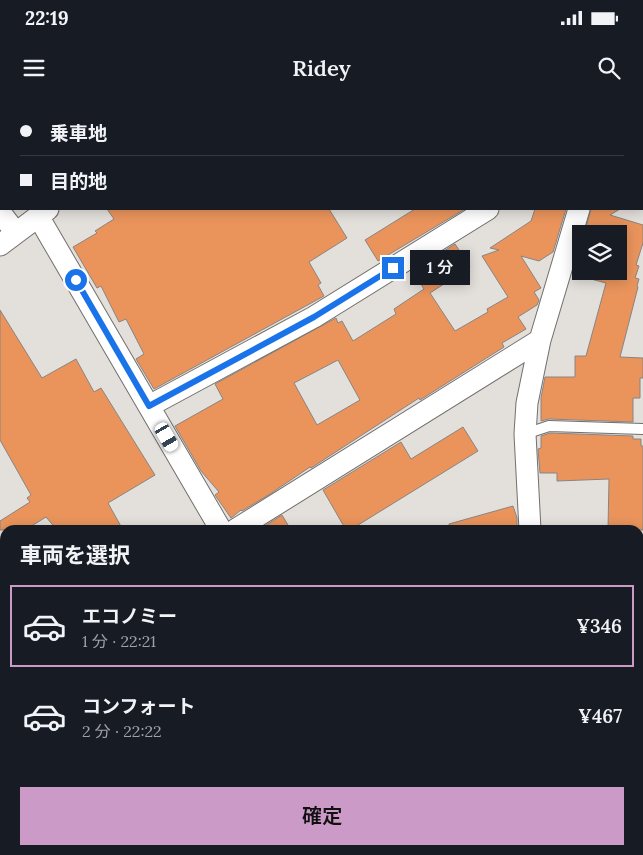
<!DOCTYPE html>
<html lang="ja">
<head>
<meta charset="utf-8">
<style>
  :root { --surface:#171b24; --page:#242831; --text:#f1f3f6; --muted:#9ea1a6; --line:#363941; --accent:#cb9ac6 }
  body { margin:0; font-family:Lora,"Noto Sans JP",serif; background:var(--page); color:var(--text); height:100vh; display:flex; flex-direction:column; font-size:19px; white-space:nowrap }
  * { box-sizing:border-box; margin:0 }
  p { font-size:16px; color:var(--muted) }
  .icon { flex:none; width:28px; height:28px; fill:none; stroke:currentColor; stroke-width:2; stroke-linecap:round; stroke-linejoin:round }
  .map { position:relative; flex:1; overflow:hidden }
  .sheet { position:absolute; left:0px; top:425px; width:644px; height:330px; display:flex; flex-direction:column; background:var(--surface); border-radius:15px 15px 0 0; box-shadow:0 2px 12px #0003 }
  .sheet>* { flex:none }
  .banner { position:absolute; left:0px; top:0px; width:644px; height:110px; box-shadow:0 2px 12px #0003; display:grid; align-content:center; height:110px; padding:0 20px; background:var(--surface) }
  .controls { position:absolute; left:572px; top:125px; display:grid; gap:10px }
  .controls a { display:grid; place-items:center; width:55px; height:55px; border-radius:0px; background:var(--surface); box-shadow:0 2px 12px #0003; font-size:25px }
  .end { position:absolute; width:22px; height:22px; margin:-11px; border:6px solid #1a73e8; background:#fff; box-shadow:0 0 0 2px #fff }
  .from { border-radius:50% }
  .bubble { position:absolute; height:35px; border-radius:0px; background:var(--surface); box-shadow:0 2px 12px #0003; font-size:16px; font-weight:600; line-height:35px; text-align:center }
  .car { position:absolute; width:15px; height:30px; margin:-15px -8px; border-radius:6px; box-shadow:0 0 4px 1px #0007; background:linear-gradient(#fff 24%,#345 0 40%,#fff 0 76%,#345 0 86%,#fff 0) }
  .banner b { display:flex; align-items:center; gap:18px; height:48px; font-size:19px }
  .banner b+b { border-top:1px solid var(--line) }
  .banner i { width:12px; height:12px; background:var(--text) }
  ul { padding:0; list-style:none }
  li { display:flex; align-items:center; gap:15px; height:82px; margin:0 10px 8px; padding:0 10px; border:2px solid transparent; border-radius:0px }
  li div { flex:1 }
  li b { display:block; font-size:19px }
  li em { font-style:normal; font-weight:600 }
  li.on { border-color:var(--accent) }
  li>.icon { width:45px; height:45px; stroke-width:1.5 }
  h2 { padding:0 20px; font-size:22px; line-height:60px }
  .primary-button { display:flex; gap:10px; margin-top:auto; padding:10px 20px }
  .primary-button a { flex:1; height:58px; border-radius:0px; background:var(--accent); color:#111; font-size:20px; font-weight:600; line-height:58px; text-align:center }
  .status { display:flex; justify-content:space-between; align-items:center; height:35px; padding:0 25px; background:var(--surface); direction:ltr }
  .status svg { height:14px; fill:currentColor }
  header { display:flex; justify-content:space-between; align-items:center; height:65px; padding:0 20px; background:var(--surface); font-size:22px; font-weight:600 }
  .map>svg:first-child { display:block }
</style>
</head>
<body>
<div class="status"><b>22:19</b><svg viewBox="0 0 49 12"><path d="M0 12V9h3v3zM5 12V6h3v6zM10 12V3h3v9zM15 12V0h3v12zM26 1h20v11H26zM47 4h2v5h-2z"/></svg></div>
<header><svg class="icon" aria-label="menu" viewBox="0 0 24 24"><path d="M4 6h16M4 12h16M4 18h16"/></svg>Ridey<svg class="icon" aria-label="search" viewBox="0 0 24 24"><circle cx="10" cy="10" r="6"/><path d="M15 15l6 6"/></svg></header>
<div class="map">
<svg width="643" height="755" viewBox="0 0 643 755">
  <rect width="100%" height="100%" fill="#e3dfdb"/>
  <!-- building -->
  <path fill="#ea945c" stroke="#898482" fill-rule="evenodd" d="M107 109H329L347 138 309 162 321 183 318 185 324 196 154 289 136 259 144 254 126 219 119 222 101 186 97 188 73 147 97 133 95 131 114 119Z
    M415 109H465L378 161 365 140Z
    M535 109H566L553 152 539 161 521 156 541 188 534 192 539 200 537 205 518 217 526 229 502 243 504 247 420 300 419 298 311 368 310 367 270 394 242 411 241 410 231 418 215 395 219 392 201 371 175 326 223 299 215 284 336 218 338 223 342 221 353 241 396 214 394 209 424 189 413 171 455 144 470 167 430 193 455 231 488 212 487 209 508 197 482 156 499 150 490 148 531 121ZM338 260 360 300 317 325 294 283Z
    M591 109H620L610 115 643 125V143L636 165 639 166 635 178 639 179 637 186 638 187 620 257 643 258V278H640V298H633V322L549 319 541 321V298L545 277H575V256H586L606 183 591 179V176L578 172 581 162V171H619V134H589L591 128 585 131Z
    M0 210 42 278 76 259 94 292 101 288 155 375 108 403 123 430H57L46 417 25 430H0V421L30 402 27 398 31 395 0 340Z
    M463 327 478 351 350 430H346L323 390 401 342 411 359Z
    M550 333 633 336V339H641V346H643V430H608L609 379 557 381V373H540L538 349 541 348V336Z
    M513 406 517 418V430H449V424Z
    M282 415 291 430H260V429Z"/>
  <g fill="none" stroke-linecap="round" stroke-linejoin="round">
    <defs>
      <path id="service" d="M525 334 549 326 643 329
        M0 531 5 528"/>
      <path id="minor" d="M563 0 564 1
        M217 1 219 0
        M612 1 613 0
        M642 82H643
        M0 112 16 133
        M38 116 221 430
        M0 145 48 109
        M149 306 314 217 488 109
        M235 430 540 240
        M530 430 525 334 527 303 540 240 579 109
        M639 640 643 638
        M639 690 643 693
        M0 696 5 704
        M32 750 35 755
        M439 750 442 755
        M325 755 334 750"/>
    </defs>
    <!-- service casing -->
    <use href="#service" stroke="#726f6c" stroke-width="12"/>
    <!-- minor casing -->
    <use href="#minor" stroke="#726f6c" stroke-width="23"/>
    <!-- service -->
    <use href="#service" stroke="#fff" stroke-width="10"/>
    <!-- minor -->
    <use href="#minor" stroke="#fff" stroke-width="21"/>
  </g>
  <g fill="none" stroke-linecap="round" stroke-linejoin="round">
    <!-- route -->
    <path stroke="#1a73e8" stroke-width="6" d="M76 180 149 306 314 217 393 168"/>
  </g>
</svg>
<div class="controls">
<a><svg class="icon" aria-label="layers" viewBox="0 0 24 24"><path d="M12 4l9 5-9 5-9-5zM3 14l9 5 9-5"/></svg></a>
</div>
<i class="end from" style="left:76px;top:180px"></i>
<i class="end" style="left:393px;top:168px"></i>
<div class="bubble" style="left:410px;top:150px;width:60px">1 分</div>
<i class="car" style="left:167px;top:337px;rotate:150deg"></i>
<div class="banner">
<b><i class="from"></i>乗車地</b>
<b><i></i>目的地</b>
</div>
<section class="sheet">
<h2>車両を選択</h2>
<ul>
<li class="on"><svg class="icon" aria-label="car" viewBox="0 0 24 24"><path d="M5 17H2v-5l4-1 3-4h7l3 4 3 1v5h-3M9 17h6M6 11h13"/><circle cx="7" cy="17" r="2"/><circle cx="17" cy="17" r="2"/></svg><div><b>エコノミー</b><p>1 分 · 22:21</p></div><em>¥346</em></li>
<li><svg class="icon" aria-label="car" viewBox="0 0 24 24"><path d="M5 17H2v-5l4-1 3-4h7l3 4 3 1v5h-3M9 17h6M6 11h13"/><circle cx="7" cy="17" r="2"/><circle cx="17" cy="17" r="2"/></svg><div><b>コンフォート</b><p>2 分 · 22:22</p></div><em>¥467</em></li>
</ul>
<div class="primary-button"><a>確定</a></div>
</section>
</div>
</body>
</html>
